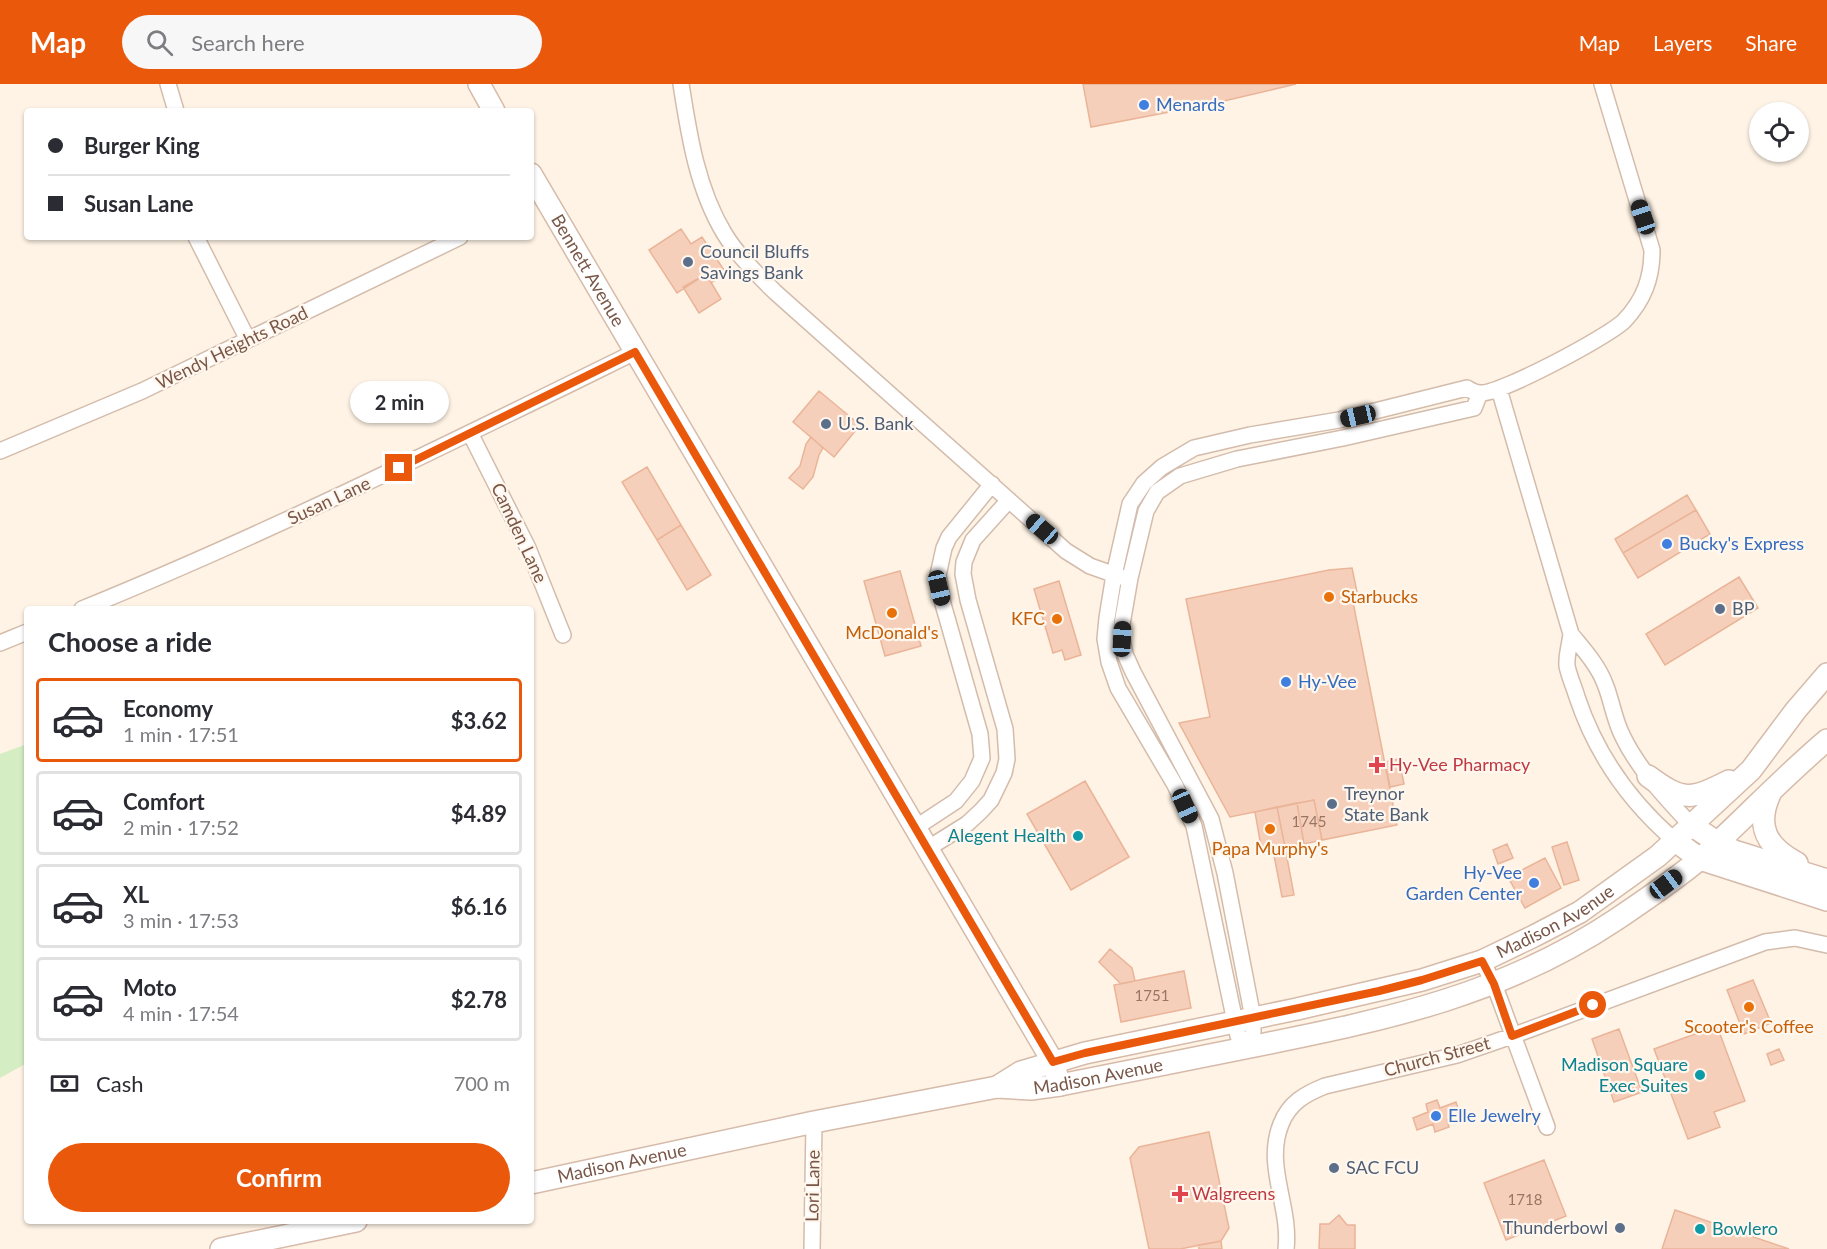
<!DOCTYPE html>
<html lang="en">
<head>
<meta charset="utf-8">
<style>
  :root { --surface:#fff; --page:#f7f7f7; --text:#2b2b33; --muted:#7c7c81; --line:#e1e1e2; --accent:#ea580c }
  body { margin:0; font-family:Lato,sans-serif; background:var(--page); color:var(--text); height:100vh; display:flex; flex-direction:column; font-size:22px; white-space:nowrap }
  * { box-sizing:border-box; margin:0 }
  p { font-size:20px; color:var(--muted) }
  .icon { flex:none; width:33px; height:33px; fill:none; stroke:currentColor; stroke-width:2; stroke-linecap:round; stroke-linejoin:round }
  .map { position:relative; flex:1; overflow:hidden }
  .details { position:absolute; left:24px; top:522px; width:510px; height:618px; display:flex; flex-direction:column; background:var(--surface); border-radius:6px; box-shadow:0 2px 4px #0004 }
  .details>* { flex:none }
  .guide { position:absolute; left:24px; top:24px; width:510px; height:132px; border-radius:6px; box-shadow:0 2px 4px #0004; display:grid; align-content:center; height:132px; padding:0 24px; background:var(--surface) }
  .buttons { position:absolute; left:1749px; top:18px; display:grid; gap:12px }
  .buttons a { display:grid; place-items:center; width:60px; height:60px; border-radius:50%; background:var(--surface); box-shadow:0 2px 4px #0004; font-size:30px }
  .end { position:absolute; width:27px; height:27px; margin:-14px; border:8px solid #ea580c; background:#fff; box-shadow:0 0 0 3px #fff }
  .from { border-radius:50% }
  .bubble { position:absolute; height:42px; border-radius:21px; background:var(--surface); box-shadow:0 2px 4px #0004; font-size:20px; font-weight:700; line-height:42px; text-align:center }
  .car { position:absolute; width:18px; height:36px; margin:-18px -9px; border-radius:8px; box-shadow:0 0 4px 2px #0007; background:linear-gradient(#222 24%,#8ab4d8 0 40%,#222 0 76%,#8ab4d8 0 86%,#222 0) }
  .guide b { display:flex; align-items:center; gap:21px; height:57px; font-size:22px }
  .guide b+b { border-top:2px solid var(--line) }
  .guide i { width:15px; height:15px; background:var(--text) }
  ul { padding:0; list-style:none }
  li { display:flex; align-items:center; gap:18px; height:84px; margin:0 12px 9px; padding:0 12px; border:3px solid var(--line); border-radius:6px }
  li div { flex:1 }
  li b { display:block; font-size:22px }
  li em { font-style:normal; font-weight:700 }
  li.selected { border-color:var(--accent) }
  li>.icon { width:54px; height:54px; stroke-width:1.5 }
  h2 { padding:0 24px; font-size:27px; line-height:72px }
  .pay { display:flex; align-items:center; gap:15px; height:66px; padding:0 24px; font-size:22px }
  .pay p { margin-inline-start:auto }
  .primary-button { display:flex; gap:12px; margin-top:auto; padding:12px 24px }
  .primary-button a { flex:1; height:69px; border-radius:36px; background:var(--accent); color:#fff; font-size:24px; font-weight:700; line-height:69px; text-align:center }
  header { display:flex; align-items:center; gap:36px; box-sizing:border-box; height:84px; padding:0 30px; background:var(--accent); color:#fff }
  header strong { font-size:28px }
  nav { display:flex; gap:33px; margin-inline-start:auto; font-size:21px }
  .search { width:420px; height:54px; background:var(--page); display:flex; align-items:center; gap:15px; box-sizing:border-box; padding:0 21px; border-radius:33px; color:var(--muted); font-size:22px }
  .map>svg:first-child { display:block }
</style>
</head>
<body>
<header>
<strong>Map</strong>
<div class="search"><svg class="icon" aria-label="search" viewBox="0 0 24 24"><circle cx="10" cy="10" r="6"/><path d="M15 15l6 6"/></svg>Search here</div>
<nav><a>Map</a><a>Layers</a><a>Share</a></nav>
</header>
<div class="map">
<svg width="1827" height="1165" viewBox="0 0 1827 1165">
  <rect width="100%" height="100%" fill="#fef3e5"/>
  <!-- green -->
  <path fill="#d5edc2" d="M27 660V979L0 994V670Z"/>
  <!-- building -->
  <path fill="#f6cfba" stroke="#eab499" stroke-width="1.5" d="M1083 0H1296L1211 20 1091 43Z
    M681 145 691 160 702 153 726 189 711 199 706 190 677 209 649 166Z
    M706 190 721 215 699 229 683 203Z
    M819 307 860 341 834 373 793 338Z
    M811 353 823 364 819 371 813 393 803 405 789 394 800 382 806 360Z
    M647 383 681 441 657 456 622 398Z
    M1687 411 1696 426 1623 469 1615 455Z
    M1696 426 1710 450 1638 494 1623 469Z
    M681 441 711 491 687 506 657 456Z
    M1352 484 1357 508 1353 518 1397 741 1322 756 1314 716 1230 733 1179 639 1210 633 1186 515 1329 486Z
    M900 487 921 562 885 572 864 497Z
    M1739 493 1758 524 1665 581 1646 550Z
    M1059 497 1081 571 1065 576 1062 566 1053 569 1034 505Z
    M1399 675 1404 700 1390 703 1385 678Z
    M1085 697 1129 773 1071 806 1027 730Z
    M1314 716 1322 756 1304 760 1297 719Z
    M1297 719 1304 760 1285 763 1277 723Z
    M1277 723 1285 763 1262 768 1255 728Z
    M1567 758 1579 796 1564 801 1552 763Z
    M1507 760 1513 774 1498 780 1493 766Z
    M1285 763 1294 811 1282 813 1273 766Z
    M1545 774 1561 804 1525 824 1508 793Z
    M1110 865 1132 884 1135 897 1121 900 1099 878Z
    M1184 887 1191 924 1121 938 1114 901Z
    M1753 896 1771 939 1744 950 1727 906Z
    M1717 942 1745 1017 1714 1028 1720 1043 1688 1055 1654 965Z
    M1619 945 1642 1008 1614 1018 1592 955Z
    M1779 965 1784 976 1771 981 1767 970Z
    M1437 1016 1440 1024 1456 1018 1460 1031 1447 1036 1449 1043 1435 1048 1433 1040 1417 1046 1413 1034 1428 1028 1426 1020Z
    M1209 1048 1229 1144 1221 1157 1180 1165H1149L1130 1074 1139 1063Z
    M1544 1076 1566 1132 1506 1156 1484 1099Z
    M1675 1126 1789 1165H1662Z
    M1339 1131 1347 1141H1355V1165H1319L1320 1140H1329Z
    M1221 1157 1222 1165H1199L1198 1161Z"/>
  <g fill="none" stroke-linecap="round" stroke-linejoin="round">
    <defs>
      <path id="minor" d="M168 0 176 27
        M681 0C689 51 697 104 724 149 737 171 757 190 775 208L1066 467 1090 482 1121 493
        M196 153 248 256
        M1499 305 1571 550C1570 560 1566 572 1567 582 1569 592 1574 603 1577 613 1596 670 1629 717 1674 756
        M1480 309 1474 324 1343 354 1237 375 1180 392 1157 408 1146 427 1130 494 1122 540V555L1125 570 1133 588 1211 735 1225 789 1253 934V948L1250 963 1238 952 1194 742 1175 701 1118 604 1109 578 1105 555 1107 534 1114 491 1130 420 1144 399 1162 383 1194 364 1250 351 1339 336 1467 304C1470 306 1476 309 1480 309 1499 311 1609 252 1624 237 1644 216 1652 194 1652 166L1602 0
        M470 349 528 464 563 551
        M0 367 142 307 460 153
        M82 525C271 448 452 358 635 268
        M1571 550C1583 565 1598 581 1605 600 1612 617 1614 636 1623 653 1639 686 1666 714 1691 741
        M0 559 27 548
        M915 744 956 717 972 697 982 674 980 650 943 520 938 491 944 464 949 453 992 400
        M927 765 967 740 981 727 991 716 1004 689 1007 675 1005 645 968 516 963 490 964 478 973 456 1009 416
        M1482 877 1494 900 1547 1043
        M812 1165 814 1038
        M1286 1165C1291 1122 1264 1082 1281 1040 1289 1019 1305 1010 1325 1002L1457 971 1512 952 1765 858 1795 854 1827 861"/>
      <g id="secondary">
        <path d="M479 0 494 27"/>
        <path id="s1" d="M531 90 1053 978 1060 1001"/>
        <path d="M1648 692C1683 718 1691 716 1729 697"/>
        <path d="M1770 710C1755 743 1767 763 1797 779"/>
        <path d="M1691 741 1717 758 1734 767 1827 796"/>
        <path d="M1674 756 1700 775 1827 816"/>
        <path id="s2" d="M997 1003 1021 988 1085 969 1297 925 1422 896 1482 877 1534 852 1580 828 1658 772 1751 686 1796 626 1827 590"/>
        <path id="s3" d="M531 1099 814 1038 997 1003 1031 1005 1060 1001C1127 988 1193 974 1260 961 1389 935 1505 910 1617 835 1645 816 1675 796 1701 774 1744 735 1783 693 1827 656"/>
        <path d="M221 1165 356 1137"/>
      </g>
    </defs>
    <!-- minor casing -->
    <use href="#minor" stroke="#d3bcac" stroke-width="18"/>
    <!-- secondary casing -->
    <use href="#secondary" stroke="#d6bbaa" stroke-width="24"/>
    <!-- minor -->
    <use href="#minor" stroke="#fff" stroke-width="15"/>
    <!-- secondary -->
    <use href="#secondary" stroke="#fff" stroke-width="21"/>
  </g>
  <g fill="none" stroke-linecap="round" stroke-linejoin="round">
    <!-- route -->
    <path stroke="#ea580c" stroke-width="8" d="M399 384 635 268 1053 978 1085 969 1379 907 1422 896 1482 877 1494 900 1512 952 1593 921"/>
  </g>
  <!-- markers -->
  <g fill="#3f7fe0" stroke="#fff7ed" stroke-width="2">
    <circle cx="1144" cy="21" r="6"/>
    <circle cx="1667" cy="460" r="6"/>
    <circle cx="1286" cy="598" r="6"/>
    <circle cx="1534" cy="799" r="6"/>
    <circle cx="1436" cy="1032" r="6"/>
  </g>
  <g fill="#5c6f8a" stroke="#fff7ed" stroke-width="2">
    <circle cx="688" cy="178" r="6"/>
    <circle cx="826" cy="340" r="6"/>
    <circle cx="1720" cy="525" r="6"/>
    <circle cx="1332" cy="720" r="6"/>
    <circle cx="1334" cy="1084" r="6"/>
    <circle cx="1620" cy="1144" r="6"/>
  </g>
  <g fill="#e8710a" stroke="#fff7ed" stroke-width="2">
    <circle cx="1329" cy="513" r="6"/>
    <circle cx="892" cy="529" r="6"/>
    <circle cx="1057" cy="535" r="6"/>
    <circle cx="1270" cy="745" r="6"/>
    <circle cx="1749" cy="923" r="6"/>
  </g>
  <g fill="#e0444e" stroke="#fff7ed" stroke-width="2">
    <path d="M1374 672h6v6h6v6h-6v6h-6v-6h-6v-6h6z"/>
    <path d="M1177 1101h6v6h6v6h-6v6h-6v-6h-6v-6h6z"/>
  </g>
  <g fill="#0f9aa8" stroke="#fff7ed" stroke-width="2">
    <circle cx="1078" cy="752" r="6"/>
    <circle cx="1700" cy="991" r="6"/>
    <circle cx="1700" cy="1145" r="6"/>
  </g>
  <g text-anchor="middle" stroke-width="4.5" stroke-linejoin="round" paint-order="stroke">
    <!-- number labels -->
    <g font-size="15" fill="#987564">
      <text x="1309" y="743">1745</text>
      <text x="1152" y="917">1751</text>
      <text x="1525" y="1121">1718</text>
    </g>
    <!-- shop labels -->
    <g font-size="18" fill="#366cbe" stroke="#fff7ed" text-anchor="start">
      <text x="1156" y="27">Menards</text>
      <text x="1679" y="466">Bucky's Express</text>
      <text x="1298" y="604">Hy-Vee</text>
      <text x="1522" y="795" text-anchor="end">Hy-Vee<tspan x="1522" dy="21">Garden Center</tspan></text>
      <text x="1448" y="1038">Elle Jewelry</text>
    </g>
    <!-- service labels -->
    <g font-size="18" fill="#4e5e75" stroke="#fff7ed" text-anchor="start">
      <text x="700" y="174">Council Bluffs<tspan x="700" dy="21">Savings Bank</tspan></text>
      <text x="838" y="346">U.S. Bank</text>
      <text x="1732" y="531">BP</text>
      <text x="1344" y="716">Treynor<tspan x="1344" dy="21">State Bank</tspan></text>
      <text x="1346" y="1090">SAC FCU</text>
      <text x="1608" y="1150" text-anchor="end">Thunderbowl</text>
    </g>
    <!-- street labels -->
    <g font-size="18" fill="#795748" stroke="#fff7ed">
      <text dy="6" stroke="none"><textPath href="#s1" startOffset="112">Bennett Avenue</textPath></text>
      <text transform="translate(232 264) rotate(-26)" y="6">Wendy Heights Road</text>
      <text transform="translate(329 417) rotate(-25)" y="6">Susan Lane</text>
      <text transform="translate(519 449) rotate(65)" y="6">Camden Lane</text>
      <text dy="6" stroke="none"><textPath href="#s2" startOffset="586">Madison Avenue</textPath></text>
      <text transform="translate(1437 973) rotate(-15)" y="6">Church Street</text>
      <text dy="6" stroke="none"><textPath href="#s3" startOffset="578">Madison Avenue</textPath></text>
      <text dy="6" stroke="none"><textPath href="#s3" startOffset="93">Madison Avenue</textPath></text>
      <text transform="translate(813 1102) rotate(-89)" y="6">Lori Lane</text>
    </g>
    <!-- food labels -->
    <g font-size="18" fill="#c56008" stroke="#fff7ed">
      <text x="1341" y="519" text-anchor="start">Starbucks</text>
      <text x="1045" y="541" text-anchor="end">KFC</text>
      <text x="892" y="555">McDonald's</text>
      <text x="1270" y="771">Papa Murphy's</text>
      <text x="1749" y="949">Scooter's Coffee</text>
    </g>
    <!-- health labels -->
    <g font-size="18" fill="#be3a42" stroke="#fff7ed" text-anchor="start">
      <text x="1389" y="687">Hy-Vee Pharmacy</text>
      <text x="1192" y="1116">Walgreens</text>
    </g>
    <!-- culture labels -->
    <g font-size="18" fill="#0d838f" stroke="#fff7ed" text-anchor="end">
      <text x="1066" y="758">Alegent Health</text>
      <text x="1688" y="987">Madison Square<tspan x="1688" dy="21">Exec Suites</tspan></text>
      <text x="1712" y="1151" text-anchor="start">Bowlero</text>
    </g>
  </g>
</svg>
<div class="buttons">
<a><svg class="icon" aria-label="locate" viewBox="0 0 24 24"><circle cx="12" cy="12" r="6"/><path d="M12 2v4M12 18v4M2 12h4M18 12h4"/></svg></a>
</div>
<i class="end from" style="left:1593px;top:921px"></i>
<i class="end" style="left:399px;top:384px"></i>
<div class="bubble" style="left:350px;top:297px;width:99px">2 min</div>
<i class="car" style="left:1643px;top:133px;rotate:341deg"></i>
<i class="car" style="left:1358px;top:332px;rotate:257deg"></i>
<i class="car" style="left:1042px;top:445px;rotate:311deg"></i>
<i class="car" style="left:939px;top:504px;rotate:167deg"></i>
<i class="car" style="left:1122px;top:555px;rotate:3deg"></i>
<i class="car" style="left:1185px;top:722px;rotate:156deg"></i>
<i class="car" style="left:1666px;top:800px;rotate:53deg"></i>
<div class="guide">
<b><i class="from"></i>Burger King</b>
<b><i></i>Susan Lane</b>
</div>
<section class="details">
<h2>Choose a ride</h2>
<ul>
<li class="selected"><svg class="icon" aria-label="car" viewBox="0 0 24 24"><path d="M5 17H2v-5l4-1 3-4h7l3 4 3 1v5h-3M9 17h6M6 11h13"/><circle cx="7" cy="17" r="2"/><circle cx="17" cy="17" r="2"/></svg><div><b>Economy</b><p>1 min · 17:51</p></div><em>$3.62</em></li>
<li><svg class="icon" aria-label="car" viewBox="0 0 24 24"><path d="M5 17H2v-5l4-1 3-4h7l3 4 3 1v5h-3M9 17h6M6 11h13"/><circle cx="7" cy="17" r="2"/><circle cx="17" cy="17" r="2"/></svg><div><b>Comfort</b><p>2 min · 17:52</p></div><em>$4.89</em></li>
<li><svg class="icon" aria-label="car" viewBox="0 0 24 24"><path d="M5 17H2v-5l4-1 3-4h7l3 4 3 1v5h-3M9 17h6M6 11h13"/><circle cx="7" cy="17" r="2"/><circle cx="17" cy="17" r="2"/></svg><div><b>XL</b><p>3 min · 17:53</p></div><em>$6.16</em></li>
<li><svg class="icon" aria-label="car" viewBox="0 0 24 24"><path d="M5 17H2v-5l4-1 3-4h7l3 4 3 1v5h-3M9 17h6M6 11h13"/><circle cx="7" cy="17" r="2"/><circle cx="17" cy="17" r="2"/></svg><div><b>Moto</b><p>4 min · 17:54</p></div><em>$2.78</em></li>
</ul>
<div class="pay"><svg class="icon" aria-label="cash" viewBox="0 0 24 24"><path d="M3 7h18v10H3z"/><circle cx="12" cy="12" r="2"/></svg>Cash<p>700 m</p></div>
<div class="primary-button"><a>Confirm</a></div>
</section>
</div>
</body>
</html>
